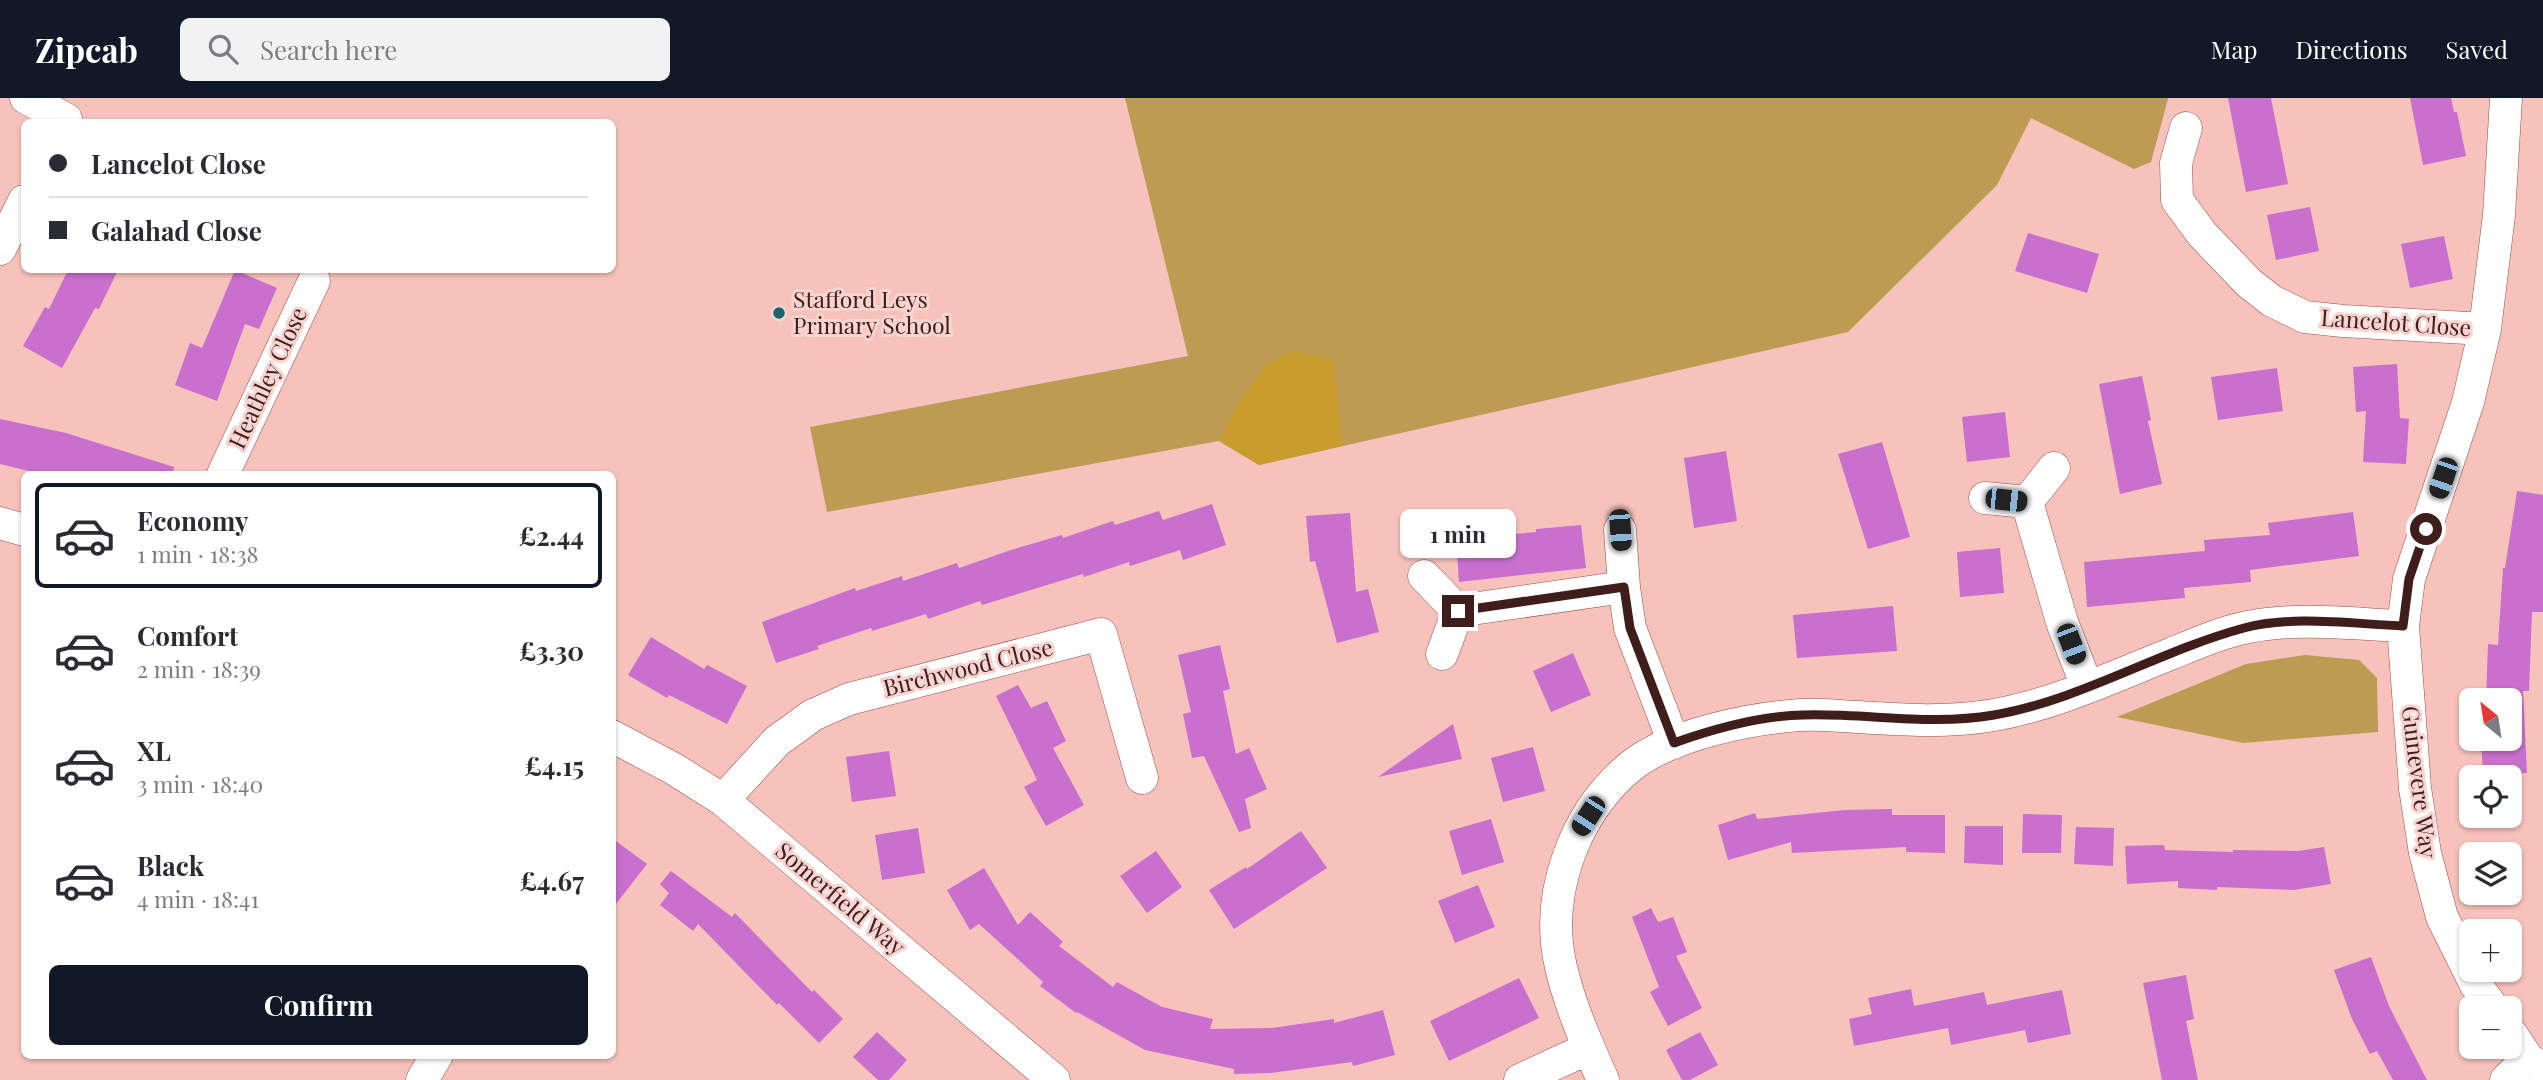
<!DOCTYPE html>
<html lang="en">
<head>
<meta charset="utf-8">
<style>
  :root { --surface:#fff; --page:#f2f2f3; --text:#2b2b33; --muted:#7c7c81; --line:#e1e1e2; --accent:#111827 }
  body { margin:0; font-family:"Playfair Display",serif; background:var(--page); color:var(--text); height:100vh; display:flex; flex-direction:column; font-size:26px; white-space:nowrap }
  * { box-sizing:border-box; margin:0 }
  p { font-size:23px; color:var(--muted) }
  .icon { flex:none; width:38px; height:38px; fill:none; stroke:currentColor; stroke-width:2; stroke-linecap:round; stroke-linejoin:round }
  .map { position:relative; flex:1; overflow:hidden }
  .panel { position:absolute; left:21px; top:373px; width:595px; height:588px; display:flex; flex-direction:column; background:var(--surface); border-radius:10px; box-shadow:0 2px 5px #0004 }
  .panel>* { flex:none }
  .top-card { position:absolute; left:21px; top:21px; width:595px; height:154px; border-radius:10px; box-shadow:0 2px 5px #0004; display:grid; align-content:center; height:154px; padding:0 28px; background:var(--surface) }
  .needle { width:46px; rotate:330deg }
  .fabs { position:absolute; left:2459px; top:590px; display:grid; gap:14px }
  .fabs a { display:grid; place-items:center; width:63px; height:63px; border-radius:10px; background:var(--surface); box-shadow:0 2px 5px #0004; font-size:35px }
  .end { position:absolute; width:32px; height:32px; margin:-16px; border:9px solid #3e1d1b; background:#fff; box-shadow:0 0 0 4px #fff }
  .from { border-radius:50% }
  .bubble { position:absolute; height:49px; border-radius:10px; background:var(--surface); box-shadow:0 2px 5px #0004; font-size:23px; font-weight:700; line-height:49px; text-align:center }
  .car { position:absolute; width:21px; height:42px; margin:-21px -10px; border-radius:9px; box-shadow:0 0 5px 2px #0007; background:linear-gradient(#222 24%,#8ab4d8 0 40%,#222 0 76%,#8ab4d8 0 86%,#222 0) }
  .top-card b { display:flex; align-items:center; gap:24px; height:66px; font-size:26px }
  .top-card b+b { border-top:2px solid var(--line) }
  .top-card i { width:18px; height:18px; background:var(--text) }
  ul { padding:12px 0 0; list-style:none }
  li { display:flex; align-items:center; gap:21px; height:105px; margin:0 14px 10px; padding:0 14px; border:4px solid transparent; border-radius:10px }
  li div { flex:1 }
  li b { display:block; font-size:26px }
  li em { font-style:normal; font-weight:700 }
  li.selected { border-color:var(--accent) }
  li>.icon { width:63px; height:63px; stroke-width:1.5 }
  .primary-button { display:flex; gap:14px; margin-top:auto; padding:14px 28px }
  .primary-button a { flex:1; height:80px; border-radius:10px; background:var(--accent); color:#fff; font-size:28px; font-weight:700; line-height:80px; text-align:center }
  header { display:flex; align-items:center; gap:42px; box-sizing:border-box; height:98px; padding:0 35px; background:var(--accent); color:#fff }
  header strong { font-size:33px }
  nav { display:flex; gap:38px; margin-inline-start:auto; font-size:24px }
  .search { width:490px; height:63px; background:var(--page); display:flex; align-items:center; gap:18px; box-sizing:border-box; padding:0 24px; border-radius:10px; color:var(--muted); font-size:26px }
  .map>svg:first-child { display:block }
</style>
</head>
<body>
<header>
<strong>Zipcab</strong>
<div class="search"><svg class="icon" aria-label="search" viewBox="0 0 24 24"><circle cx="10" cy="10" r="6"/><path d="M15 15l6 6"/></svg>Search here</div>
<nav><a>Map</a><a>Directions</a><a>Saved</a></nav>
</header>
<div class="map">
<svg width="2543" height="982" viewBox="0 0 2543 982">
  <rect width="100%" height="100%" fill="#f7c2bc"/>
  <!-- green -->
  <path fill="#bc9b53" d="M1125 0H2168V1L2151 64 2134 71 2031 20 1997 87 1848 234 1259 367 1219 343 827 414 810 329 1188 258Z
    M2305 557 2359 562 2377 580 2378 634 2243 645 2117 619 2246 566Z"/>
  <!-- forest -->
  <path fill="#c89c2d" d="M1293 253 1333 262 1342 348 1259 367 1219 343 1238 305 1267 266Z"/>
  <!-- building -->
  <path fill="#c96fce" d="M2228 0H2271L2288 86 2246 94Z
    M2410 0H2451L2454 14H2457L2466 58 2423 67Z
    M2310 109 2319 153 2276 162 2267 117Z
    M2028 135 2099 156 2087 195 2015 173Z
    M2444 138 2453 181 2410 190 2401 146Z
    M68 172H118L99 211 95 210 62 270 23 248 45 209 49 211Z
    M235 172 277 190 259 231 245 226 217 303 175 287 190 245 202 250Z
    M2397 266 2400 320 2409 321 2406 366 2363 364 2366 313 2356 314 2353 269Z
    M2277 270 2283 313 2218 322 2211 279Z
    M2142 278 2151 322 2148 323 2162 386 2120 396 2099 286Z
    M2005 314 2010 359 1967 364 1962 319Z
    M0 321 66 335 174 369 173 376H41L0 366Z
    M1882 344 1910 439 1868 451 1838 356Z
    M1726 353 1737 423 1694 430 1684 360Z
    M2517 393 2543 397V514H2532L2529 593H2523L2527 675 2483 677 2481 640H2510V602H2486L2488 546 2498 547 2503 470H2505Z
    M1212 406 1226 447 1183 462 1180 452 1130 468 1129 464 1084 479 1083 476 982 507 980 503 928 521 926 516 872 533 871 530 817 548 819 551 776 565 762 524 855 490 856 493 902 478 903 483 957 465 959 470 1011 452 1062 437 1063 440 1113 423 1115 427 1159 413 1163 422Z
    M2353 414 2359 458 2250 472 2251 484 2184 490 2185 500 2087 509 2084 464 2205 453 2204 442 2270 437 2268 425Z
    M1350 415 1356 494 1368 491 1379 534 1337 545 1315 463 1310 464 1306 418Z
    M1581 427 1586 470 1459 484 1456 441 1536 434V431Z
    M2000 450 2004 495 1960 499 1957 454Z
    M1893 508 1897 553 1797 560 1793 517Z
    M651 539 704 571 707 567 747 588 727 626 669 597 667 600 628 577Z
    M1220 547 1230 591 1223 593 1236 656 1249 650 1267 691 1245 701 1251 730 1239 734 1204 658 1192 660 1183 616 1191 614 1178 557Z
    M1573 555 1591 597 1551 614 1533 573Z
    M1018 587 1031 610 1047 603 1066 643 1053 650 1084 707 1046 728 1024 689 1037 682 996 598Z
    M1453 626 1462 661 1378 679Z
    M1533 649 1545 693 1503 704 1491 660Z
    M889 653 896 698 852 704 846 659Z
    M1892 711V717H1945V755L1906 754V749L1792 755 1791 744 1728 762 1718 727 1755 715 1757 721 1845 712Z
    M2023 716 2062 717 2061 755H2022Z
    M1491 721 1504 764 1462 777 1449 733Z
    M1965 728H2003V767L1964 765Z
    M2076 729 2114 730 2113 768 2074 766Z
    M918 730 925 775 882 782 875 737Z
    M1301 733 1327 770 1234 831 1209 792 1246 769 1247 771Z
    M612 740 647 766 612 811Z
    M2164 747 2165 752 2233 754V752L2298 753 2324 749 2331 786 2294 792 2217 789V792L2178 790V783L2127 786 2125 748Z
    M1156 753 1182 789 1147 815 1120 778Z
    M984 770 1018 827 1030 814 1063 844 1059 848 1113 889 1117 884 1162 909 1213 921 1210 931 1272 930 1334 921V925L1383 912 1395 957 1353 968 1352 964 1271 975 1234 976V971L1145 952 1077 914 1076 915 1040 888 1043 884 979 826 970 832 947 792Z
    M671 773 732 819 735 815 812 894 814 892 843 921 819 945 779 905 777 907 698 826 693 833 660 807 669 795 660 786Z
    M1478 787 1495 829 1455 845 1438 803Z
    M1651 810 1658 824 1673 819 1687 854 1676 858 1702 910 1668 928 1650 894 1659 889 1632 819Z
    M2371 859 2389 908 2427 982H2393L2377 953 2370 956 2352 921 2334 872Z
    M2186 877 2194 921 2186 923 2198 982H2162L2143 885Z
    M1519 880 1539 920 1449 963 1430 923Z
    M1911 891 1914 908 1984 894 1987 907 2062 892 2071 936 2028 945 2025 932 1951 947 1948 930 1854 948 1849 921 1872 916 1868 900Z
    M877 934 907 962 889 982H878L853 959Z
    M1700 934 1718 967 1690 982H1682L1666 952Z"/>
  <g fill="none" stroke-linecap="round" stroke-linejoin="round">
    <defs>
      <path id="minor" d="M26 0 66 21
        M2186 30 2176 65 2177 102 2202 136 2249 185 2272 203 2305 219 2343 223 2485 231
        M0 151 24 103
        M223 376 314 183
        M1985 400 2027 404 2062 524 2087 589
        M2027 404 2054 370
        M0 425 24 432
        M1620 432 1624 489
        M1424 478 1458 513 1442 556
        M1458 513 1624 489 1630 530 1674 645
        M612 638 674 671 723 702 1054 982
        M723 702 777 643 813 617 849 601 1101 536 1142 680
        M2493 910 2476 887 2442 819 2425 755 2415 690 2403 528 2409 481 2468 304 2485 231 2499 117 2506 0
        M2510 934 2528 961 2543 971
        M422 982 437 957
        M1520 982 1589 950
        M1603 982C1587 946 1570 908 1561 869 1544 797 1574 715 1631 668 1672 636 1748 621 1800 617 1818 616 1838 618 1857 619 1903 622 1948 625 1994 617 2056 606 2115 578 2173 555 2197 545 2223 534 2248 529 2299 519 2352 526 2403 528
        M2506 982 2528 961"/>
    </defs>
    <!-- minor casing -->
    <use href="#minor" stroke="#994c46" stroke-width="33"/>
    <!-- minor -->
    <use href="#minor" stroke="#fff" stroke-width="32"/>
  </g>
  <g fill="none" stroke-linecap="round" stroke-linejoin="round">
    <!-- route -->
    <path stroke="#3e1d1b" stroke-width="9" d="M1458 513 1624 489 1630 530 1674 645C1716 630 1759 618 1803 617 1867 615 1930 628 1994 617 2081 602 2159 553 2244 530 2292 517 2353 526 2403 528L2409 481 2426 431"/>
  </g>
  <!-- markers -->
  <circle fill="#19666e" stroke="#f8d4d0" stroke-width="2.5" cx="779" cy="215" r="7"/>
  <g text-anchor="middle" stroke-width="6" stroke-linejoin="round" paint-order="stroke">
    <!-- poi labels -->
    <g font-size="23" fill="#3e1d1b" stroke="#f8d4d0" text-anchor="start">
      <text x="793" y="210">Stafford Leys<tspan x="793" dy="26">Primary School</tspan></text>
    </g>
    <!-- street labels -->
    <g font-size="23" fill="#3e1d1b" stroke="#f8d4d0">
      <text transform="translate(2396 225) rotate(4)" y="8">Lancelot Close</text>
      <text transform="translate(268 280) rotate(-65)" y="8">Heathley Close</text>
      <text transform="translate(968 570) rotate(-14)" y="8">Birchwood Close</text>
      <text transform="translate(2419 684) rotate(83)" y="8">Guinevere Way</text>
      <text transform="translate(840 801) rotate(40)" y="8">Somerfield Way</text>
    </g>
  </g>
</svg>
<div class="fabs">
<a><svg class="needle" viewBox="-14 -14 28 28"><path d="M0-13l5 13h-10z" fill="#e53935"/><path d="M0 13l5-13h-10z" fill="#7c7c81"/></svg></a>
<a><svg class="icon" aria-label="locate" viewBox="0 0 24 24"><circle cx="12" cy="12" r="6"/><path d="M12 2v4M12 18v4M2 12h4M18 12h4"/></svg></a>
<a><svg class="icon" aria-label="layers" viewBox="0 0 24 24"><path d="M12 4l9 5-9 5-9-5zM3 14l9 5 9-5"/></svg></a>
<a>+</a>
<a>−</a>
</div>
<i class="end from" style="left:2426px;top:431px"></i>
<i class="end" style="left:1458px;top:513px"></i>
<div class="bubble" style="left:1400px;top:411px;width:116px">1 min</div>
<i class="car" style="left:2443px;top:380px;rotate:199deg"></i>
<i class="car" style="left:2006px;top:402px;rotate:96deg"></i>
<i class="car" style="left:1620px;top:432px;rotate:176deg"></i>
<i class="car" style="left:2071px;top:546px;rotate:159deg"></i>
<i class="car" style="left:1588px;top:718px;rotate:213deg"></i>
<div class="top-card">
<b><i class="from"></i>Lancelot Close</b>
<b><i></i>Galahad Close</b>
</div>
<section class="panel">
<ul>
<li class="selected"><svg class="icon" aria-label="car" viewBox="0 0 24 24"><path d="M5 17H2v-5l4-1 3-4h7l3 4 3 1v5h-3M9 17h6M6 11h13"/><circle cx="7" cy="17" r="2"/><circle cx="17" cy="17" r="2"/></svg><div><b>Economy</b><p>1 min · 18:38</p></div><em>£2.44</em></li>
<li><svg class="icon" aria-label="car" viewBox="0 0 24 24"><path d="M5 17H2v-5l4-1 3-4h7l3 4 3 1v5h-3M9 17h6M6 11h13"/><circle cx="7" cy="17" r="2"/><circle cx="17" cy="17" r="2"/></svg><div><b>Comfort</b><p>2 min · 18:39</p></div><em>£3.30</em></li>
<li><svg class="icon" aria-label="car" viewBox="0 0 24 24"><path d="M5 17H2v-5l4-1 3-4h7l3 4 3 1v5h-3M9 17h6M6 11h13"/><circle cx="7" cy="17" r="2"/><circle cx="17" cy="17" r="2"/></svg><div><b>XL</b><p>3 min · 18:40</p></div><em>£4.15</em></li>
<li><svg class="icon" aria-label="car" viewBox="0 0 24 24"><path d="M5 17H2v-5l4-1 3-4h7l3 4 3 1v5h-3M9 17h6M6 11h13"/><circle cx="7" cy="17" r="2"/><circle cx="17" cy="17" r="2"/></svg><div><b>Black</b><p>4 min · 18:41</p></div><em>£4.67</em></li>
</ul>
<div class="primary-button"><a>Confirm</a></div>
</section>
</div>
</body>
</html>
